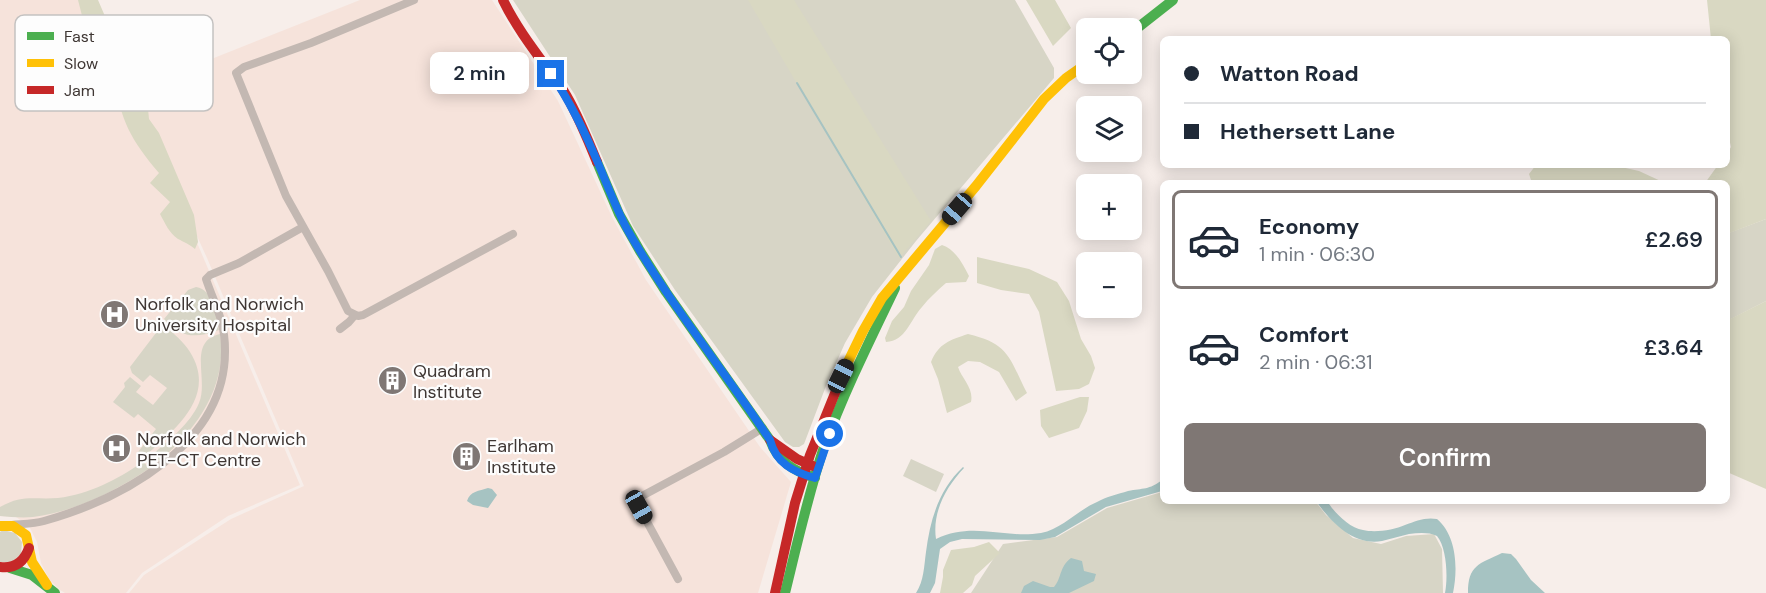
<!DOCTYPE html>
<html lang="en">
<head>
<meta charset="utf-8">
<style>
  :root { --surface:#fff; --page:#f2f2f3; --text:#1f2937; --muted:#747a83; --line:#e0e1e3; --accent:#7f7774 }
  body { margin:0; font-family:"DM Sans",sans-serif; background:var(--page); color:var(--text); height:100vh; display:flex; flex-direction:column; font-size:22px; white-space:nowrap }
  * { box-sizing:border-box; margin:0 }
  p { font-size:20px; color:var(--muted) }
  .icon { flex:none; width:33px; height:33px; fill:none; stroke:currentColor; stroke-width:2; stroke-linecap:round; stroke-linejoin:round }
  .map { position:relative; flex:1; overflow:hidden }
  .drawer { position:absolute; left:1160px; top:180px; width:570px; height:324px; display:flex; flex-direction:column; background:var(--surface); border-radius:9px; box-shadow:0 3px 15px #0003 }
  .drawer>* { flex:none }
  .banner { position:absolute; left:1160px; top:36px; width:570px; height:132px; border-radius:9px; box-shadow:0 3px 15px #0003; display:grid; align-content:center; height:132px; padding:0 24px; background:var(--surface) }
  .buttons { position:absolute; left:1076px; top:18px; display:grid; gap:12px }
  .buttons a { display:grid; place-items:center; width:66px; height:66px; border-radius:9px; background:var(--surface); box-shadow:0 3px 15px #0003; font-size:30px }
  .end { position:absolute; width:27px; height:27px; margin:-14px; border:8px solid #1a73e8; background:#fff; box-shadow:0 0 0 3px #fff }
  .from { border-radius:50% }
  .bubble { position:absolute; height:42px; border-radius:9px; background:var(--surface); box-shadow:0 3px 15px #0003; font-size:20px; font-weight:600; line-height:42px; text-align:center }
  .car { position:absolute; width:18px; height:36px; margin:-18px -9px; border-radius:8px; box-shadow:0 0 4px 2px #0007; background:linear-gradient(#222 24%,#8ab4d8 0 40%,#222 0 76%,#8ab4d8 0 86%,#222 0) }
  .banner b { display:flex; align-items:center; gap:21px; height:57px; font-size:22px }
  .banner b+b { border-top:2px solid var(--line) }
  .banner i { width:15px; height:15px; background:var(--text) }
  ul { padding:10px 0 0; list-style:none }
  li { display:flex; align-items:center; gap:18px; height:99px; margin:0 12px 9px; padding:0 12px; border:3px solid transparent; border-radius:9px }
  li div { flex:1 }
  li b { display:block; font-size:22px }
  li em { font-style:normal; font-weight:600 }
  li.current { border-color:var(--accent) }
  li>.icon { width:54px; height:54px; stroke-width:1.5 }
  .action { display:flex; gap:12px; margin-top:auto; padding:12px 24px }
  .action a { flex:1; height:69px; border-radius:9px; background:var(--accent); color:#fff; font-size:24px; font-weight:600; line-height:69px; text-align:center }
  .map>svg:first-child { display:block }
</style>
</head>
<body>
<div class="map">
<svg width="1766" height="593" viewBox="0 0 1766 593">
  <rect width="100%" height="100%" fill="#f7eeea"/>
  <!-- built -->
  <path fill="#f6e3db" d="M0 0H83L181 205 300 485 228 516 142 573 126 593H65L60 590 49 579 41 563 37 542 29 526 16 517 0 516Z
    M360 0H492L558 101 612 217 646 280 760 447 791 482 758 593H129L144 575 231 519 304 486 207 258 131 91Z"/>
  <!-- green -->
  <path fill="#d7d5c6" d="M513 0H1015L1054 68V78L916 241 872 297 845 343 826 386 804 444 799 447H793L785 442 675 290 633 226 575 95Z
    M1766 219V301L1727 321 1726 234Z
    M196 287C214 290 216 315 219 330 197 338 181 339 164 319L188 290Z
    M162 325H164C173 333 184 342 190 352 218 397 174 430 144 457L138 452 156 429 138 414 134 418 113 402 125 387 124 383 130 377 141 386 136 392 153 405 167 388 150 375 143 382 132 373 130 367Z
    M220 334C228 386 197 429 159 461L152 455C169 440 190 424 199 403 209 380 187 341 220 334Z
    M911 459 944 474 936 492 903 476Z
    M143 462 150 468C116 491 74 512 33 517 23 518 10 517 0 516V507C23 494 34 500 58 498 90 494 116 480 143 462Z
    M1162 492V501H1315L1326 515 1353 538 1381 544 1406 536 1434 534 1442 549 1443 593H971L1003 544 1057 537 1107 508Z
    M3 530 15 533 22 542 21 554 12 562H0V532Z"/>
  <!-- forest -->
  <path fill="#d9d8c2" d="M78 0H98L129 72 137 84V93L148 109 149 119 159 133 194 215 198 242 195 249C189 244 184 242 178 239 169 233 165 223 160 214L170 202 150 183 159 173C131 140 120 120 114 76L98 78Z
    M748 0H794L931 221 899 258Z
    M1026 0H1055L1071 28 1053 46Z
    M1707 0H1766V219L1727 234 1726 183H1705L1718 165H1726L1727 154 1731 147 1727 129 1726 39H1711Z
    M1536 165H1612L1639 171 1665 183H1532L1529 174Z
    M942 245C955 249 963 264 969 276L966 282 946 283C937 291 929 298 922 307 910 320 906 341 886 342L885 338 892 321 904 307 911 291 929 265 935 249Z
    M977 257 1029 269 1057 282 1069 301 1081 339 1091 356 1095 368 1089 384 1079 389 1056 391 1039 312 1029 294 1001 290 977 283Z
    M1766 301V489L1727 472 1726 321Z
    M968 334C1010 344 1009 358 1027 393L1016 401 999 372 980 362 968 361 958 367C962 379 974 388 971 402L947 413 938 379 931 362C939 343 950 340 968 334Z
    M1080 397H1089L1087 411 1079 428 1049 438 1041 426 1040 410Z
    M989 542 1000 553 975 576 972 585 963 593H940L943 577V570L951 550 974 547Z"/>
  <!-- water -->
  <path fill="#a6c3c2" d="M963 467 964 468C946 487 932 512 936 539 973 521 1004 539 1041 533 1062 529 1078 510 1097 502 1106 497 1118 494 1128 491 1143 488 1149 490 1162 480V491L1106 507 1055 537 1040 540 962 539 950 542 940 549 935 583 930 593H916C924 581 924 566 926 552 930 520 939 489 963 467Z
    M488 488 492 489 497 495 488 508 473 505 467 501C470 491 479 491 488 488Z
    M1316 501H1327C1334 512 1349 528 1363 530 1375 533 1394 530 1405 525 1416 521 1425 517 1437 519 1457 536 1458 569 1453 593H1445C1448 578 1447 548 1437 536 1428 532 1419 533 1409 534 1400 536 1391 539 1382 541 1353 546 1331 522 1316 501Z
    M1502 553 1511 554 1516 559 1531 580 1545 593H1468C1468 565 1479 564 1502 553Z
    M1071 558 1082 561 1084 571 1096 574 1094 581 1069 593H1021L1024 586 1033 581 1050 587H1054C1062 578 1059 567 1071 558Z"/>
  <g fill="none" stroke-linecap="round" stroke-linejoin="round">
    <!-- stream -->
    <path stroke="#a6c3c2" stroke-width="2" d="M797 83 901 257"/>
    <!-- street -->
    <path stroke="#c3b8b2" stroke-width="8" d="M414 0 311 43 244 67 236 73 286 196 328 271 348 311 358 316 363 315 513 234
      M340 329 349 322 355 315
      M12 525C22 524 34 524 44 521 122 499 226 444 225 350 225 320 215 306 206 279L210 275 239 263 303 227
      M678 579 639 507V501L642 496 724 452 763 428"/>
    <!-- fast -->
    <path stroke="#4caf50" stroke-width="10" d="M1131 33 1173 0
      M597 162 619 214 640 251 666 292 770 440C778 462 794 471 815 478
      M10 568 32 575 55 593
      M785 593C797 544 808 495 824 447 844 392 870 340 895 288"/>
    <!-- slow -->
    <path stroke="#ffc107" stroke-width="10" d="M846 366 863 331 882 298 976 186 1044 99 1066 78 1086 64
      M0 526H13L26 535 32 562 47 585"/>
    <!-- jam -->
    <path stroke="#c62828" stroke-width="10" d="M503 0C519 33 542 60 563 90 577 112 587 138 597 162
      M770 440 797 459 813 466
      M0 567C15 569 24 562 29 548
      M775 593 795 503 810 455 846 366"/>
  </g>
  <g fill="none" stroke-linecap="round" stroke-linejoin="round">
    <!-- route -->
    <path stroke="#1a73e8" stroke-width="8" d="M551 74C572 104 587 137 601 170 609 190 617 210 627 229 669 303 723 369 770 440 776 463 793 472 815 478L830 434"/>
  </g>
  <!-- icons -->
  <defs>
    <symbol id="hospital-disc" viewBox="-11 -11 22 22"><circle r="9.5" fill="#7f7774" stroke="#fdfdfd"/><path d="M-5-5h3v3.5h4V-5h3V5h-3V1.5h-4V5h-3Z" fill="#fff"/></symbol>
    <symbol id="building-disc" viewBox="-11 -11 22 22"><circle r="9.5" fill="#7f7774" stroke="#fdfdfd"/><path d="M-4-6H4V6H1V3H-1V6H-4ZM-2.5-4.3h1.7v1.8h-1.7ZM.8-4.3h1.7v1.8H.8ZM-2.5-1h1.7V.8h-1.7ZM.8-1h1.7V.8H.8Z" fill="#fff"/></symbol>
  </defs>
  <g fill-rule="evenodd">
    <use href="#hospital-disc" x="98" y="298" width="33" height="33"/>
    <use href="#building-disc" x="376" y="364" width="33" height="33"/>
    <use href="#hospital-disc" x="100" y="432" width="33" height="33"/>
    <use href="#building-disc" x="450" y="440" width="33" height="33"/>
  </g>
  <g text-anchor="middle" stroke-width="4.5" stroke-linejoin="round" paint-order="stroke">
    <!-- poi labels -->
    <g font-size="18" fill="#3f3734" stroke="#fdfdfd" text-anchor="start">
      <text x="135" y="310">Norfolk and Norwich<tspan x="135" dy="21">University Hospital</tspan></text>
      <text x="413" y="377">Quadram<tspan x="413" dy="21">Institute</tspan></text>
      <text x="137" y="445">Norfolk and Norwich<tspan x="137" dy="21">PET-CT Centre</tspan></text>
      <text x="487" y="452">Earlham<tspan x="487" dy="21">Institute</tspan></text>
    </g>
  </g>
  <!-- legend -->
  <rect x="15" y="15" width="198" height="96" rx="9" fill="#fdfdfd" stroke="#c4c2c1" stroke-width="1.5"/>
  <rect x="27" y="32" width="27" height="8" fill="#4caf50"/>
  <rect x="27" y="59" width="27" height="8" fill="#ffc107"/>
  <rect x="27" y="86" width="27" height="8" fill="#c62828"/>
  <g font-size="16" fill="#3f3734">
    <text x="64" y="42">Fast</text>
    <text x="64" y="69">Slow</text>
    <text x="64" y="96">Jam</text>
  </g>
</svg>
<div class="buttons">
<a><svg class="icon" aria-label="locate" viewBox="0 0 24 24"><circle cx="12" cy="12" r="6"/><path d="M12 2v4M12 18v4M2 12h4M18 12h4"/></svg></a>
<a><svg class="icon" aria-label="layers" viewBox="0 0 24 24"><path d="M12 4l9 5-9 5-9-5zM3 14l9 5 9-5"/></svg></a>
<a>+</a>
<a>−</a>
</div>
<i class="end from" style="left:830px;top:434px"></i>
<i class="end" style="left:551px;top:74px"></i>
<div class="bubble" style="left:430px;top:52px;width:99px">2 min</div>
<i class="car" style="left:957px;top:209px;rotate:221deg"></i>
<i class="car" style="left:841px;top:376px;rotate:26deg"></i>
<i class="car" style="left:639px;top:507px;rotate:151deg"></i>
<div class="banner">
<b><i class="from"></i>Watton Road</b>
<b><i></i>Hethersett Lane</b>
</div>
<section class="drawer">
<ul>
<li class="current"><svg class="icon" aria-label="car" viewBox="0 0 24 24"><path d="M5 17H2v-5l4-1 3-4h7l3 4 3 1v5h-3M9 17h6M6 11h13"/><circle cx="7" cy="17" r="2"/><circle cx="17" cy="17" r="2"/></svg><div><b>Economy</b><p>1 min · 06:30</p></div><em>£2.69</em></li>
<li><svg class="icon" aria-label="car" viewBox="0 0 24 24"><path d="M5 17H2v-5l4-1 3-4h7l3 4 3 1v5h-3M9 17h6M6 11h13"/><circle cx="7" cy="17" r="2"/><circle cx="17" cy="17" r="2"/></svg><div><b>Comfort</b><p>2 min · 06:31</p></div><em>£3.64</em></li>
</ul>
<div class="action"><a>Confirm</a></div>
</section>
</div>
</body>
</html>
